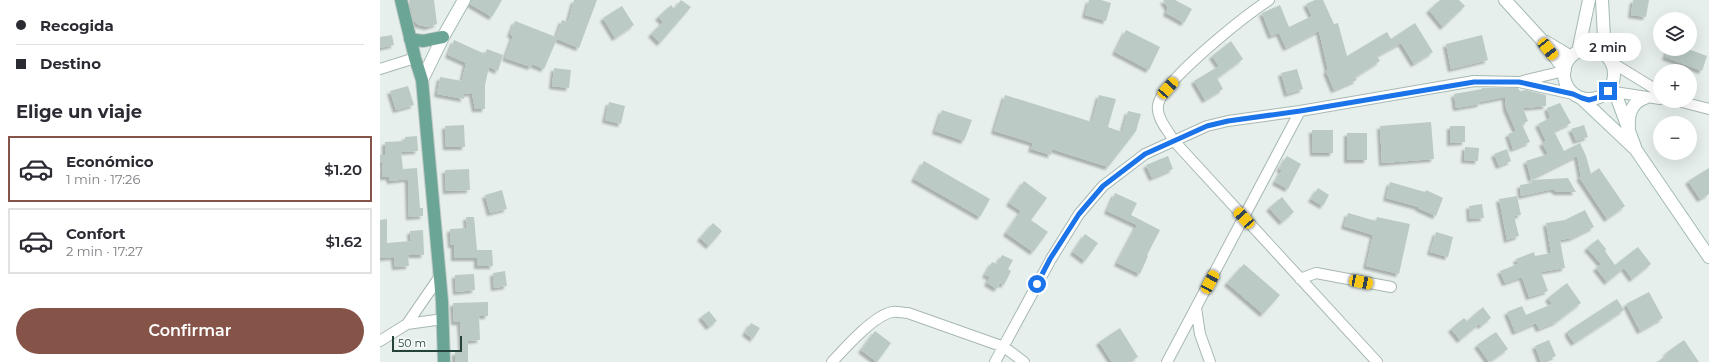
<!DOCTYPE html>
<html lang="es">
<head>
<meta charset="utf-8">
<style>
  :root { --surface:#fff; --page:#f2f2f3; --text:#2b2b33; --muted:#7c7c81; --line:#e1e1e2; --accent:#855347 }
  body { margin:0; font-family:Montserrat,sans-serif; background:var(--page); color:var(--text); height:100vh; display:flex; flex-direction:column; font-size:15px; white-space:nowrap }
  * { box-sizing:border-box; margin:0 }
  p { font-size:13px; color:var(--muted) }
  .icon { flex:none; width:22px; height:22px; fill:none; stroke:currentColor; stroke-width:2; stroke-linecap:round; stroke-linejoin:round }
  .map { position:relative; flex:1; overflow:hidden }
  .sheet { display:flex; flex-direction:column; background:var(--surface); width:380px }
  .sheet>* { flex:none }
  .banner { display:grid; align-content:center; height:88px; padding:0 16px; background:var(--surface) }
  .controls { position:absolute; left:1273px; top:12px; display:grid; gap:8px }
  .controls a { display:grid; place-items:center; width:44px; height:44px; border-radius:50%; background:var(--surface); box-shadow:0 4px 16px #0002; font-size:20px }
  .scale { position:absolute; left:12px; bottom:10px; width:70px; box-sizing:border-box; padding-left:4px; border:2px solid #24423a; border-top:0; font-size:11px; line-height:14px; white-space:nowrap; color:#24423a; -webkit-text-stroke:3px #f7fbf9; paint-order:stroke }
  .end { position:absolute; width:18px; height:18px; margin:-9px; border:5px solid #1a73e8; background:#fff; box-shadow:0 0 0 2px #fff }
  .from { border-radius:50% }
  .bubble { position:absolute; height:28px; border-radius:14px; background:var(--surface); box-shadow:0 4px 16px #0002; font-size:13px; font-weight:600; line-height:28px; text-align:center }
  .car { position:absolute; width:12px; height:24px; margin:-12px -6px; border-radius:5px; box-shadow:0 0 3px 1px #0007; background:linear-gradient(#f5c518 24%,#345 0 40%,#f5c518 0 76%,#345 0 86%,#f5c518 0) }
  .banner b { display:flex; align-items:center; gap:14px; height:38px; font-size:15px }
  .banner b+b { border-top:1px solid var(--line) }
  .banner i { width:10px; height:10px; background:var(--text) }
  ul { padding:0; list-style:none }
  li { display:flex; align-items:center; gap:12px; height:66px; margin:0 8px 6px; padding:0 8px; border:2px solid var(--line); border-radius:0px }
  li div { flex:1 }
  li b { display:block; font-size:15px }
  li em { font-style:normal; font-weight:600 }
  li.selected { border-color:var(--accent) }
  li>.icon { width:36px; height:36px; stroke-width:1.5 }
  h2 { padding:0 16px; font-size:18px; line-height:48px }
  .cta { display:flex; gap:8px; margin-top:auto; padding:8px 16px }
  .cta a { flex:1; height:46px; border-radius:24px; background:var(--accent); color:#fff; font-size:16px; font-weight:600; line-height:46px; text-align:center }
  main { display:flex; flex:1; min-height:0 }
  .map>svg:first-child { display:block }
</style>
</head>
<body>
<main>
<section class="sheet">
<div class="banner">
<b><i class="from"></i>Recogida</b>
<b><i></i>Destino</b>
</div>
<h2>Elige un viaje</h2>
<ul>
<li class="selected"><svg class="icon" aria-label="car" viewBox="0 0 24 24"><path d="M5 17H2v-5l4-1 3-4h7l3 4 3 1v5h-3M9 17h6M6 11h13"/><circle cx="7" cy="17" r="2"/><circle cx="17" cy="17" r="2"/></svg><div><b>Económico</b><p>1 min · 17:26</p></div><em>$1.20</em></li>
<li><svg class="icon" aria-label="car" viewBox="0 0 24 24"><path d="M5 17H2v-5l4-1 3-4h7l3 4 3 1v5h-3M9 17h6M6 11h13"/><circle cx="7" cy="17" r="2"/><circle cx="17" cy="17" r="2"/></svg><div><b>Confort</b><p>2 min · 17:27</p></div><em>$1.62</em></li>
</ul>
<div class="cta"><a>Confirmar</a></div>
</section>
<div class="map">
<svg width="1329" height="362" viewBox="0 0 1329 362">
  <defs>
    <filter id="shadow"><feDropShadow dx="-3" dy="3" stdDeviation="1" flood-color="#0004"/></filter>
  </defs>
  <rect width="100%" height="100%" fill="#e6efeb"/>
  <!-- building -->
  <path fill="#bbcac4" filter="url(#shadow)" d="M29 0H54L57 24 48 27 39 25 34 21Z
    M91 0H122L112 17 90 4Z
    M194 0H217L199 48 177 39 164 69 152 64 151 67 125 58 133 36 130 34 135 21 176 37 182 20 188 22Z
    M301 0 311 7 280 43 271 34 283 22 278 17 291 5 294 9Z
    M709 0H721L731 3 726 21 705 15Z
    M783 0H795L812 9 804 23 786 13 788 8Z
    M935 0H943L954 24 958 23 967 56 1007 32 1011 39 1035 23 1053 52 1034 64 1021 43 997 56 1000 61 975 77 977 80 954 90 946 71 948 70 939 31 906 48 899 33 891 36 882 13 900 5 909 27 932 16 926 4Z
    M1060 0H1079L1085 6 1063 27 1049 10Z
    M1253 0H1269L1266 17 1251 15Z
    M242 6 254 25 235 38 223 18Z
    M746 30 780 47 769 70 735 52Z
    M12 35 14 45 0 48V37Z
    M1102 35 1108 60 1071 69 1066 44Z
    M74 40 105 54 107 49 123 55 118 71 109 67 105 85V109H95L92 93 83 94 84 99 57 94 60 77 82 81 86 63 68 55Z
    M851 41 863 59 837 78 843 89 825 100 814 81 839 66 832 56Z
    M1288 49H1308L1327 56 1322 71 1285 57Z
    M174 68 191 70 189 88 172 86Z
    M917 69 923 89 907 94 901 73Z
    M28 86 34 105 16 110 10 91Z
    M1102 88H1138L1140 91 1146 90 1166 95V106L1143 108 1148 121 1142 124 1150 142 1133 149 1128 134 1136 131 1126 108 1125 97 1100 102V104L1076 108 1074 94 1102 89Z
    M625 95 712 122 719 95 736 99 728 127 742 132 748 111 761 114 756 131 728 167 672 149 671 155 651 149 653 143 614 131Z
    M229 102 245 106 241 124 225 120Z
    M1180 103 1191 123 1174 131 1184 151 1200 143 1206 156 1211 174 1219 168 1245 206 1227 219 1199 177H1201L1197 156 1151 179 1146 161 1168 154 1162 143 1166 141 1158 124 1170 118 1167 108Z
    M562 110 592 120 584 141 555 131Z
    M1051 122 1054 159 1002 163 1000 126Z
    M84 125 85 147H66L65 126Z
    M1204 125 1208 137 1196 141 1191 129Z
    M1070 126H1085V142L1070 143Z
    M932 130H953V153H933Z
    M967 133H987V160H967Z
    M37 136 38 151 21 152 23 169 37 168 40 208H43V216L29 217 28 181 27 179 10 181 9 177H2L3 163H0V155H5V142L25 141V137Z
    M1085 147 1099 148 1098 161 1084 160Z
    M1127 149 1131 161 1119 166 1114 154Z
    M788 156 793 169 772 178 766 165Z
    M907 156 921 164 908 189 895 182 902 170 899 169Z
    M544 161 610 199 600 217 534 179Z
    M1329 168V194L1320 199 1308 181Z
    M89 169 90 190 66 191 65 170Z
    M1188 178 1196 192H1177L1173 189 1141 196 1140 185 1152 183 1151 180Z
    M644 181 667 198 651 220 668 232 653 252 626 233 641 211 629 203Z
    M1010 182 1045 192 1046 190 1063 198 1056 216 1038 208 1039 207 1006 198Z
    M938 188 949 195 943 206 931 199Z
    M122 190 127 209 110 213 105 195Z
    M735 193 757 203 751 215 780 230 767 255 768 256 760 274 737 263 757 225 727 211Z
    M1137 196 1141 215 1134 216 1139 236 1127 240 1119 199Z
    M902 197 914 212 902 222 889 208Z
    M1102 204 1104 218 1090 219 1089 206Z
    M1205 210 1214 227 1192 238 1180 240 1185 268 1161 272 1168 291 1149 297 1142 277 1125 283 1120 271 1138 264 1136 259 1154 252 1155 256 1171 253 1166 223 1185 220Z
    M968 213 996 221 997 217 1030 224 1019 274 986 266 993 235 964 226Z
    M86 217H94L97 250H112L113 266H97V258H74V245H71L70 229 87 228Z
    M7 219V243L31 241 30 231 43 230 44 255H28L29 266 15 267 14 257 0 258V220Z
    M333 223 342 231 329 246 320 238Z
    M1056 232 1073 237 1068 257 1050 252Z
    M705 234 718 243 705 261 693 252Z
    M1218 239 1226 249 1225 251 1235 265 1258 247 1271 264 1252 279 1244 268 1227 282 1216 268 1221 264 1207 248Z
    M622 255 633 260 628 269 631 271 624 285 620 283 617 289 607 283 610 277 605 275 612 262 617 264Z
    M864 264 900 295 883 314 847 283Z
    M125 271 127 286 114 288 113 273Z
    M94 274 95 290 76 292 75 275Z
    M1187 283 1201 303 1176 322 1159 329 1156 323 1135 332 1127 312 1142 306 1146 315 1172 304 1168 298Z
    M1269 292 1283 318 1260 331 1246 304Z
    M1237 299 1244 310 1194 343 1188 334V331Z
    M108 302V316H99L100 340 88 341V362H75V352H82L80 322H74L73 303Z
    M1103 307 1111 318 1101 326 1099 324 1080 340 1071 329 1084 318 1087 321Z
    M329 311 337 321 329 327 321 317Z
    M371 323 380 328 373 339 365 333Z
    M740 328 758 357 749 362H732L719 342Z
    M495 331 511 343 497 362 481 350Z
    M1116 332 1128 349 1109 362 1097 345Z
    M1169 340 1176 356 1161 362 1155 346Z
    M1304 340 1319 362H1277L1287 355 1286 353Z"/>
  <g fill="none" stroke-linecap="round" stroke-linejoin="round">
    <defs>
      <path id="street" d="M889 0C866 15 782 81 778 105 776 118 788 130 794 141L997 362
        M1231 62 1280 92
        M0 69 35 58
        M1143 81 1184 71
        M1228 91 1280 99
        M1298 101 1329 109
        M920 279 936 273 1011 287
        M816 308 820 334 830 362
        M27 324 63 319
        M0 341 27 324 60 276
        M452 362C465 348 493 316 512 312 517 311 523 313 528 313L624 347 644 362
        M615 362 671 259 699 214 723 186 765 154 827 126 848 121 920 111 1094 81 1139 82 1193 94
        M787 362 920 111"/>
      <path id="secondary" d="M1125 0 1160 38 1185 70
        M1222 0 1225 55
        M1166 42 1191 57
        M1184 74a25 25 0 1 1 50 0a25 25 0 1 1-50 0Z
        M1198 52 1209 0
        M42 80 63 37 84 0
        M1228 91 1237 98 1255 147
        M1202 99 1256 150 1329 257
        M1249 127C1248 114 1252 102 1265 98"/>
      <path id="primary" d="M21 0 35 58 42 80 62 301 64 362
        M30 39 43 41 63 37"/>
    </defs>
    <!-- street casing -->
    <use href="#street" stroke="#a8b8b2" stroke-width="12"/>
    <!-- secondary casing -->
    <use href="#secondary" stroke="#a4bbb3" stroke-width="14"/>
    <!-- primary casing -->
    <use href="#primary" stroke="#c2cac8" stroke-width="14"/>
    <!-- street -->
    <use href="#street" stroke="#fff" stroke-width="10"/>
    <!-- secondary -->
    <use href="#secondary" stroke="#fff" stroke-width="12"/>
    <!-- primary -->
    <use href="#primary" stroke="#6aa596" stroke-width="12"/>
  </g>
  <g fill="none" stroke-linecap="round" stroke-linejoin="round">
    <!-- route -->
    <path stroke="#1a73e8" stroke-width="5" d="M657 284 670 259 699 214 723 186 765 154 827 126 848 121 920 111 1094 82H1139L1193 94 1202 98 1209 100 1223 96 1228 91"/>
  </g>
</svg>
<div class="controls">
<a><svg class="icon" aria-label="layers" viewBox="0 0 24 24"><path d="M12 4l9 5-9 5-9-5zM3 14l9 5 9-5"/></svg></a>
<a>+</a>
<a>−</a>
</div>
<div class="scale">50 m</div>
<i class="end from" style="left:657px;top:284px"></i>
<i class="end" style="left:1228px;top:91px"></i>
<div class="bubble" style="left:1195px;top:33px;width:66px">2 min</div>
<i class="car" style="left:1168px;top:49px;rotate:142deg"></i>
<i class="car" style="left:788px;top:88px;rotate:42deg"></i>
<i class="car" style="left:864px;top:218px;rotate:318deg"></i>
<i class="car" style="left:830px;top:282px;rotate:28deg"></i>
<i class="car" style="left:981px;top:282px;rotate:101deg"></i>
</div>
</main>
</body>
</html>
